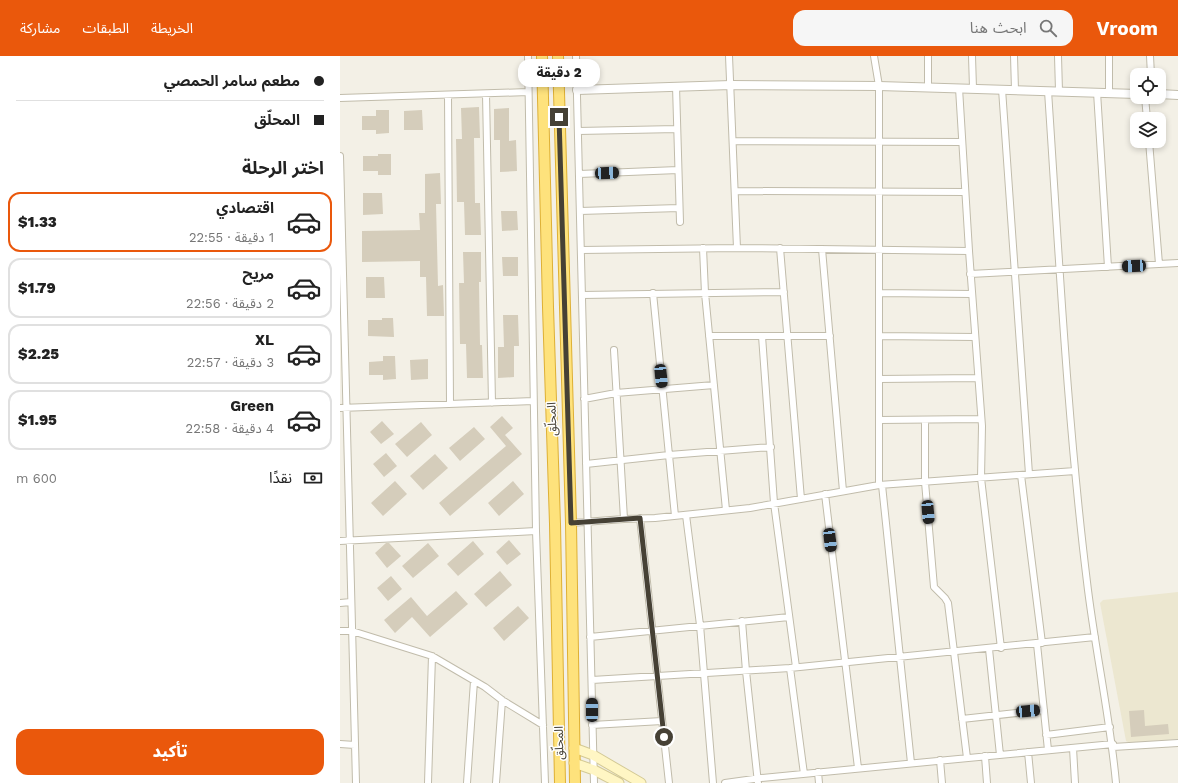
<!DOCTYPE html>
<html lang="ar">
<head>
<meta charset="utf-8">
<style>
  :root { --surface:#fff; --page:#f6f6f6; --text:#222; --muted:#767676; --line:#e0e0e0; --accent:#ea580c }
  body { margin:0; font-family:"Work Sans","Noto Sans Arabic",sans-serif; background:var(--page); color:var(--text); direction:rtl; height:100vh; display:flex; flex-direction:column; font-size:15px; white-space:nowrap }
  * { box-sizing:border-box; margin:0 }
  p { font-size:13px; color:var(--muted) }
  .icon { flex:none; width:22px; height:22px; fill:none; stroke:currentColor; stroke-width:2; stroke-linecap:round; stroke-linejoin:round }
  .map { position:relative; flex:1; overflow:hidden; direction:ltr }
  .side { display:flex; flex-direction:column; background:var(--surface); width:340px }
  .side>* { flex:none }
  .top-card { display:grid; align-content:center; height:88px; padding:0 16px; background:var(--surface) }
  .buttons { position:absolute; left:790px; top:12px; display:grid; gap:8px }
  .buttons a { display:grid; place-items:center; width:36px; height:36px; border-radius:8px; background:var(--surface); box-shadow:0 2px 6px #0003; font-size:20px }
  .end { position:absolute; width:18px; height:18px; margin:-9px; border:5px solid #464135; background:#fff; box-shadow:0 0 0 2px #fff }
  .from { border-radius:50% }
  .bubble { position:absolute; height:28px; border-radius:12px; background:var(--surface); box-shadow:0 2px 6px #0003; font-size:13px; font-weight:800; line-height:28px; text-align:center; direction:rtl }
  .car { position:absolute; width:12px; height:24px; margin:-12px -6px; border-radius:5px; box-shadow:0 0 3px 1px #0007; background:linear-gradient(#222 24%,#8ab4d8 0 40%,#222 0 76%,#8ab4d8 0 86%,#222 0) }
  .top-card b { display:flex; align-items:center; gap:14px; height:38px; font-size:15px }
  .top-card b+b { border-top:1px solid var(--line) }
  .top-card i { width:10px; height:10px; background:var(--text) }
  ul { padding:0; list-style:none }
  li { display:flex; align-items:center; gap:12px; height:60px; margin:0 8px 6px; padding:0 8px; border:2px solid var(--line); border-radius:12px }
  li div { flex:1 }
  li b { display:block; font-size:15px }
  li em { font-style:normal; font-weight:800 }
  li.current { border-color:var(--accent) }
  li>.icon { width:36px; height:36px; stroke-width:1.5 }
  h2 { padding:0 16px; font-size:18px; line-height:48px }
  .pay { display:flex; align-items:center; gap:10px; height:44px; padding:0 16px; font-size:15px }
  .pay p { margin-inline-start:auto }
  .cta { display:flex; gap:8px; margin-top:auto; padding:8px 16px }
  .cta a { flex:1; height:46px; border-radius:12px; background:var(--accent); color:#fff; font-size:16px; font-weight:800; line-height:46px; text-align:center }
  header { display:flex; align-items:center; gap:24px; box-sizing:border-box; height:56px; padding:0 20px; background:var(--accent); color:#fff }
  header strong { font-size:19px }
  nav { display:flex; gap:22px; margin-inline-start:auto; font-size:14px }
  .search { width:280px; height:36px; background:var(--page); display:flex; align-items:center; gap:10px; box-sizing:border-box; padding:0 14px; border-radius:12px; color:var(--muted); font-size:15px }
  main { display:flex; flex:1; min-height:0 }
  .map>svg:first-child { display:block }
</style>
</head>
<body>
<header>
<strong>Vroom</strong>
<div class="search"><svg class="icon" aria-label="search" viewBox="0 0 24 24"><circle cx="10" cy="10" r="6"/><path d="M15 15l6 6"/></svg>ابحث هنا</div>
<nav><a>الخريطة</a><a>الطبقات</a><a>مشاركة</a></nav>
</header>
<main>
<div class="map">
<svg width="838" height="727" viewBox="0 0 838 727">
  <rect width="100%" height="100%" fill="#f3f0e6"/>
  <!-- education -->
  <path fill="#ece7d0" d="M838 536V683L790 687 786 685 760 547 763 544Z"/>
  <!-- building -->
  <path fill="#d5cdbb" d="M139 51 140 82H134L135 147H140L141 179H125L124 146H117L116 83H122L121 52Z
    M169 52V85L176 84 177 115 160 116V84H154V53Z
    M36 54H49V77L36 78V74H22V60H36Z
    M82 54 83 74H64V55Z
    M38 98H51V119H38V115H23V100H38Z
    M100 117 101 148H96L98 230 103 229 104 260H87L86 221H80V205L22 206V175L80 174 79 157H85V118Z
    M23 137H42L43 158 23 159Z
    M161 155H177L178 174 162 175Z
    M123 196H141V226H139L140 289H142L143 322H127L126 288H120L119 227H124Z
    M162 201H178V220H163Z
    M26 221H44L45 242H26Z
    M163 259H178L179 290H174V321L158 322V291H164Z
    M42 262H53L54 281 28 280V264H42Z
    M43 300H55L56 323 43 324V319H29V306L43 305Z
    M88 303V323L71 324 70 304Z
    M162 360 173 372 165 379 182 398 110 460 99 447 166 390 150 371Z
    M42 365 54 378 41 388 30 376Z
    M81 366 92 379 67 401 55 388Z
    M134 371 145 383 120 405 109 392Z
    M46 397 57 410 44 421 33 408Z
    M95 398 108 412 83 434 70 420Z
    M55 425 67 438 43 460 31 447Z
    M173 425 184 438 159 460 148 447Z
    M169 484 181 498 167 509 156 496Z
    M133 485 144 498 118 520 107 508Z
    M46 487H49L61 500 47 512 35 497Z
    M88 487 99 500 73 522 62 510Z
    M160 515 172 529 146 551 134 538Z
    M51 520 62 533 48 545 37 532Z
    M116 535 128 548 90 581 72 561 55 577 44 564 71 541 87 560Z
    M178 550 189 562 164 585 153 572Z
    M804 654 805 670 828 668 829 678 791 681 789 655Z"/>
  <g fill="none" stroke-linecap="round" stroke-linejoin="round">
    <defs>
      <path id="minor" d="M188 0 196 475 205 727
        M236 0 254 727
        M389 0 397 192
        M534 0 539 30V429
        M632 0 633 32
        M674 0 675 34
        M718 0 719 35
        M769 0V37
        M810 0 811 19
        M336 30 340 166
        M588 31V0
        M619 32 629 195 642 370 641 422 661 592
        M662 33 689 418
        M708 35C719 199 727 363 747 526 755 594 770 660 776 727
        M757 36 768 211
        M146 38 152 347
        M108 39 110 348
        M805 41 807 63
        M0 42 188 36
        M238 75 337 73
        M393 85 622 86
        M809 85 819 208
        M0 100 16 727
        M239 118 338 114
        M395 135 625 136
        M240 155 339 152
        M363 192 365 237 386 454
        M440 192 461 443
        M482 193 503 435
        M241 194 397 192 629 195
        M630 218 838 207
        M313 237 335 460
        M539 237 632 238
        M242 239 444 236
        M369 280H490
        M422 280 434 447 456 611
        M539 280 635 281
        M274 294 284 463
        M539 323 638 322
        M244 343 276 337 374 329
        M0 352 193 345
        M539 364 641 363
        M585 364V426L594 531 605 542 608 547 627 702
        M246 408 329 399 431 391
        M681 419 702 587
        M542 429 571 707
        M485 438 518 712
        M346 459 360 569 373 727
        M300 462 329 727
        M231 467 284 463 315 462 410 452 539 429 735 415
        M0 485 196 475
        M0 547 11 546
        M402 565 406 615 418 727
        M0 575H12L92 600 145 631 162 644 203 669
        M250 581 449 561
        M697 588 708 694
        M649 593 660 699
        M450 612 464 718
        M252 624 450 612 755 581
        M622 663 704 654
        M252 669 322 665
        M706 679 770 671
        M0 688 15 689
        M773 691 838 687
        M733 692 735 727
        M688 696 691 727
        M645 700 647 727
        M600 704 602 727
        M478 716 479 727
        M88 727 92 600
        M127 727 134 625
        M156 727 162 644
        M385 727 421 722 773 688"/>
      <path id="tertiary" d="M237 34 391 29 539 30 797 38
        M819 38 838 39"/>
      <path id="secondary" d="M234 692 253 699 301 727
        M234 707 254 714 279 727"/>
      <path id="trunk" d="M202 0 208 251 215 468 220 727
        M218 0 231 467 235 727"/>
    </defs>
    <!-- minor casing -->
    <use href="#minor" stroke="#c1bcab" stroke-width="8"/>
    <!-- tertiary casing -->
    <use href="#tertiary" stroke="#c1bcab" stroke-width="10"/>
    <!-- secondary casing -->
    <use href="#secondary" stroke="#d3c995" stroke-width="11"/>
    <!-- trunk casing -->
    <use href="#trunk" stroke="#deb035" stroke-width="12"/>
    <!-- minor -->
    <use href="#minor" stroke="#fff" stroke-width="6"/>
    <!-- tertiary -->
    <use href="#tertiary" stroke="#fff" stroke-width="8"/>
    <!-- secondary -->
    <use href="#secondary" stroke="#fff6c4" stroke-width="9"/>
    <!-- trunk -->
    <use href="#trunk" stroke="#fee27c" stroke-width="10"/>
  </g>
  <g fill="none" stroke-linecap="round" stroke-linejoin="round">
    <!-- route -->
    <path stroke="#464135" stroke-width="5" d="M219 61 231 467 300 462 324 681"/>
  </g>
  <g text-anchor="middle" stroke-width="3" stroke-linejoin="round" paint-order="stroke">
    <!-- street labels -->
    <g font-size="12" fill="#464135" stroke="#fff">
      <text transform="translate(212 363) rotate(-92)" y="4">المحلّق</text>
      <text transform="translate(219 687) rotate(-91)" y="4">المحلّق</text>
    </g>
  </g>
</svg>
<div class="buttons">
<a><svg class="icon" aria-label="locate" viewBox="0 0 24 24"><circle cx="12" cy="12" r="6"/><path d="M12 2v4M12 18v4M2 12h4M18 12h4"/></svg></a>
<a><svg class="icon" aria-label="layers" viewBox="0 0 24 24"><path d="M12 4l9 5-9 5-9-5zM3 14l9 5 9-5"/></svg></a>
</div>
<i class="end from" style="left:324px;top:681px"></i>
<i class="end" style="left:219px;top:61px"></i>
<div class="bubble" style="left:178px;top:3px;width:82px">2 دقيقة</div>
<i class="car" style="left:267px;top:117px;rotate:87deg"></i>
<i class="car" style="left:794px;top:210px;rotate:267deg"></i>
<i class="car" style="left:321px;top:320px;rotate:174deg"></i>
<i class="car" style="left:588px;top:456px;rotate:175deg"></i>
<i class="car" style="left:490px;top:484px;rotate:173deg"></i>
<i class="car" style="left:252px;top:654px;rotate:0deg"></i>
<i class="car" style="left:688px;top:655px;rotate:85deg"></i>
</div>
<section class="side">
<div class="top-card">
<b><i class="from"></i>مطعم سامر الحمصي</b>
<b><i></i>المحلّق</b>
</div>
<h2>اختر الرحلة</h2>
<ul>
<li class="current"><svg class="icon" aria-label="car" viewBox="0 0 24 24"><path d="M5 17H2v-5l4-1 3-4h7l3 4 3 1v5h-3M9 17h6M6 11h13"/><circle cx="7" cy="17" r="2"/><circle cx="17" cy="17" r="2"/></svg><div><b>اقتصادي</b><p>1 دقيقة · 22:55</p></div><em>$1.33</em></li>
<li><svg class="icon" aria-label="car" viewBox="0 0 24 24"><path d="M5 17H2v-5l4-1 3-4h7l3 4 3 1v5h-3M9 17h6M6 11h13"/><circle cx="7" cy="17" r="2"/><circle cx="17" cy="17" r="2"/></svg><div><b>مريح</b><p>2 دقيقة · 22:56</p></div><em>$1.79</em></li>
<li><svg class="icon" aria-label="car" viewBox="0 0 24 24"><path d="M5 17H2v-5l4-1 3-4h7l3 4 3 1v5h-3M9 17h6M6 11h13"/><circle cx="7" cy="17" r="2"/><circle cx="17" cy="17" r="2"/></svg><div><b>XL</b><p>3 دقيقة · 22:57</p></div><em>$2.25</em></li>
<li><svg class="icon" aria-label="car" viewBox="0 0 24 24"><path d="M5 17H2v-5l4-1 3-4h7l3 4 3 1v5h-3M9 17h6M6 11h13"/><circle cx="7" cy="17" r="2"/><circle cx="17" cy="17" r="2"/></svg><div><b>Green</b><p>4 دقيقة · 22:58</p></div><em>$1.95</em></li>
</ul>
<div class="pay"><svg class="icon" aria-label="cash" viewBox="0 0 24 24"><path d="M3 7h18v10H3z"/><circle cx="12" cy="12" r="2"/></svg>نقدًا<p>600 m</p></div>
<div class="cta"><a>تأكيد</a></div>
</section>
</main>
</body>
</html>
